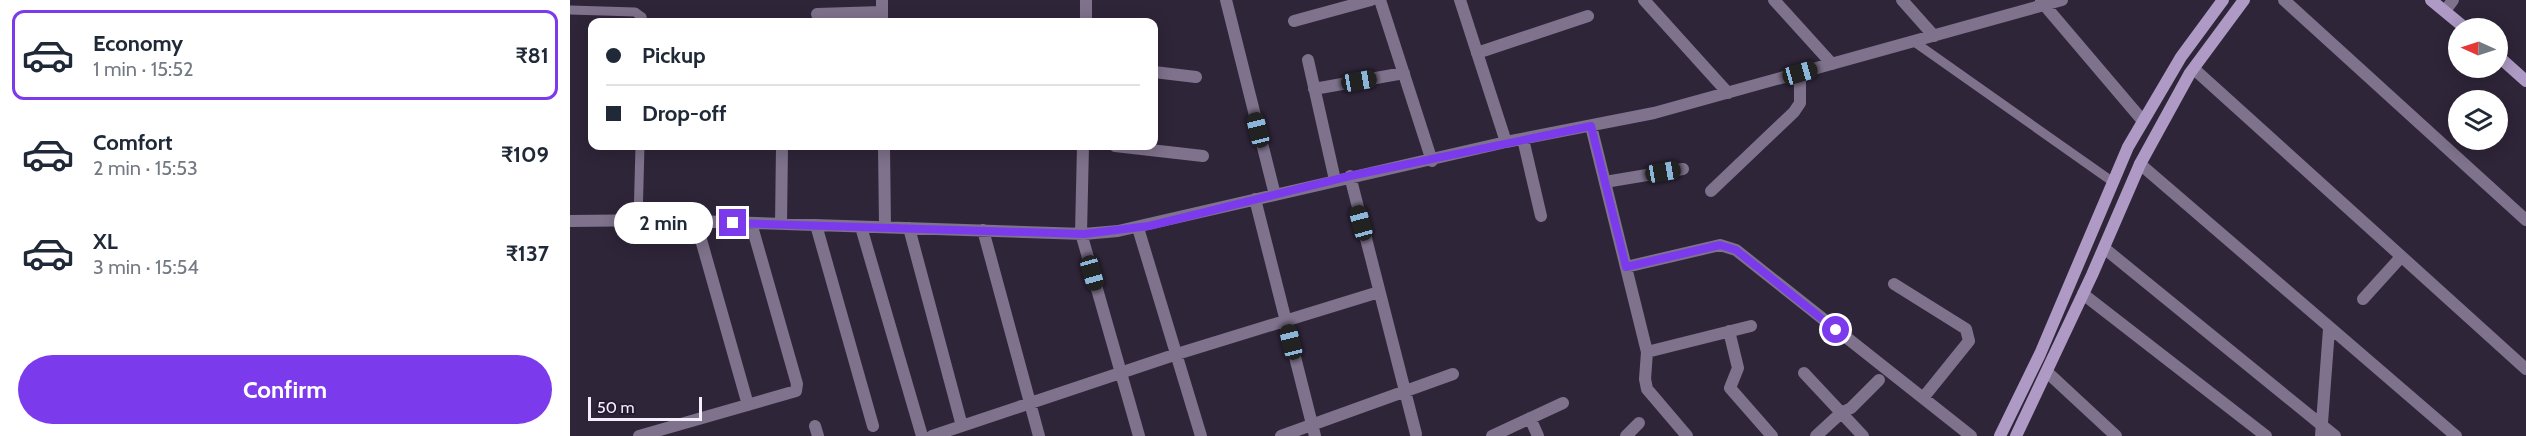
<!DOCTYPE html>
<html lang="en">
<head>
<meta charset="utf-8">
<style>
  :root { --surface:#fff; --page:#f6f6f7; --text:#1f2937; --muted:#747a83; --line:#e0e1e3; --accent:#7c3aed }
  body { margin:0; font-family:Cabin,sans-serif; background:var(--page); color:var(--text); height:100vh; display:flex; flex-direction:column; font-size:22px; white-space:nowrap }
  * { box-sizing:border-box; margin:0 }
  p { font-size:20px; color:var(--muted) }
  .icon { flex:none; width:33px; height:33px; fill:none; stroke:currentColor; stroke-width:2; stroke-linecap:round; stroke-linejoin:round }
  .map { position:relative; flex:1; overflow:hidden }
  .panel { display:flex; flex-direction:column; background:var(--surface); width:570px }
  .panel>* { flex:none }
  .guide { position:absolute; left:18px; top:18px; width:570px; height:132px; border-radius:12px; box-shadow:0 3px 15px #0003; display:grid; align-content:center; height:132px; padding:0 18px; background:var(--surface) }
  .needle { width:39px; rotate:273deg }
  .controls { position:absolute; left:1878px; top:18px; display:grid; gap:12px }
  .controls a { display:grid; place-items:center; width:60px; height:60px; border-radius:50%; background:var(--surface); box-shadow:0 3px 15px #0003; font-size:30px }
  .scale { position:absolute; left:18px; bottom:15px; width:114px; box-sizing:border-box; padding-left:6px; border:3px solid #f5effd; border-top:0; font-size:16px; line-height:21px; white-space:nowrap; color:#f5effd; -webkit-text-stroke:4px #251c2f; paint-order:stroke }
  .end { position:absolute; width:27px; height:27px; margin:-14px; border:8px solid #7c3aed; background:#fff; box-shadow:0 0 0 3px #fff }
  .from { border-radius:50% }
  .bubble { position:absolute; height:42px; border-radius:21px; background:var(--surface); box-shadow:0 3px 15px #0003; font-size:20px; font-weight:700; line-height:42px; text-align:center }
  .car { position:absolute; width:18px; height:36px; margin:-18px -9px; border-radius:8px; box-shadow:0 0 4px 2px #0007; background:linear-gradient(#222 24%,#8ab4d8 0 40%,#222 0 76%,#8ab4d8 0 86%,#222 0) }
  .guide b { display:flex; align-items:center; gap:21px; height:57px; font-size:22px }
  .guide b+b { border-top:2px solid var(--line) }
  .guide i { width:15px; height:15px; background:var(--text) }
  ul { padding:10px 0 0; list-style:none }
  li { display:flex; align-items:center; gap:18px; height:90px; margin:0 12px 9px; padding:0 6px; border:3px solid transparent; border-radius:12px }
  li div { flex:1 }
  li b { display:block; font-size:22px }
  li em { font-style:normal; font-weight:700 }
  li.on { border-color:var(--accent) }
  li>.icon { width:54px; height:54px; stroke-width:1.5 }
  .cta { display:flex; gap:12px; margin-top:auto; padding:12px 18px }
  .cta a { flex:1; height:69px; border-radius:36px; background:var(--accent); color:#fff; font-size:24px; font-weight:700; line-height:69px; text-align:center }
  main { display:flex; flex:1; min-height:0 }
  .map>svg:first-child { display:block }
</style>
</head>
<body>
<main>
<section class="panel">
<ul>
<li class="on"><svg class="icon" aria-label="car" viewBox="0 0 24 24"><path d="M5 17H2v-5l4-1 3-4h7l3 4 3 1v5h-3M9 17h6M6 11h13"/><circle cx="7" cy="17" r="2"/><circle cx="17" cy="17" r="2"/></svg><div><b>Economy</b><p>1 min · 15:52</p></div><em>₹81</em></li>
<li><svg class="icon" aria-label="car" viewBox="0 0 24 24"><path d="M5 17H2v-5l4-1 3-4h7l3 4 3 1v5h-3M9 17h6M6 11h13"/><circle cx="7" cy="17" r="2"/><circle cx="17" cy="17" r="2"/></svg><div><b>Comfort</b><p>2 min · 15:53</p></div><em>₹109</em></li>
<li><svg class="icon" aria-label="car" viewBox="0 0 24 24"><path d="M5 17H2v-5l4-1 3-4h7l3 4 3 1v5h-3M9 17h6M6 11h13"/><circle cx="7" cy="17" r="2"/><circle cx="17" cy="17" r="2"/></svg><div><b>XL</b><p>3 min · 15:54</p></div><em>₹137</em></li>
</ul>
<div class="cta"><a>Confirm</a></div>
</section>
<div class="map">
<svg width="1956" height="436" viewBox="0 0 1956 436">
  <rect width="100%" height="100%" fill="#2f2539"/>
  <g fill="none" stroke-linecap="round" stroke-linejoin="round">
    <!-- lane -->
    <path stroke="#7e728c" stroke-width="9" d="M0 10 65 12 72 17 73 22
      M1343 41 1543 182
      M68 221 70 146"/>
    <!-- street -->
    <path stroke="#7e728c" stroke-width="12" d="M312 0V22
      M656 0 705 195
      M810 0 862 161
      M890 0 936 142
      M1074 0 1158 93
      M1204 0 1262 64
      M1332 0 1364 36
      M1714 0 1956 220
      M1471 1 1573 121
      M1875 11 1883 0
      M247 14 312 12
      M724 21 801 0
      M516 22V0
      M907 53 1018 16
      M738 60 765 180
      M1624 69 1956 369
      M584 72 626 77
      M744 89 834 73
      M1021 126 1077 352 1075 379 1077 389 1117 436
      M953 139 971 216
      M314 146 315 227
      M513 146 511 233 569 436
      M545 146 633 156
      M1570 164 1886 436
      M780 176 846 434
      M1035 182 1113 169
      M1141 191 1224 112 1230 103V73
      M685 199 745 436
      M0 221 93 220 514 234 548 231 936 142 1084 113 1492 0
      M126 222 178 405
      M211 224 212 146
      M246 225 303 426
      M291 227 352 436
      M339 228 392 426
      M568 228 631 436
      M413 230 469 436
      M1534 248 1765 436
      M1056 267 1150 245 1166 250 1401 436
      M1324 284 1396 329 1399 341 1353 398
      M1513 294 1696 436
      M1793 299 1831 257
      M1159 331 1168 368 1160 388 1202 436
      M1077 352 1181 326
      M1477 372 1546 436
      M1234 373 1293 436
      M960 418 968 436
      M245 426 248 436
      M69 436 226 391 227 384 181 223
      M362 436 607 354 809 292
      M711 436 883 374
      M922 436 993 403
      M1056 436 1069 423
      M1246 436 1271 413 1281 408 1309 380
      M1751 436 1759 329"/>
    <!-- secondary -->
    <path stroke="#ae9ac4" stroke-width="12" d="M1861 0 1895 28
      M1928 56 1956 81
      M1430 436 1470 354 1558 147 1611 57 1653 0
      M1446 436 1522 275 1570 164 1620 73 1674 0"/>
  </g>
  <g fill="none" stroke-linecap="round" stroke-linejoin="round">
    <!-- route -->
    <path stroke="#7c3aed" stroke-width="8" d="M163 223 514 234 579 226 780 176 1021 126 1056 267 1150 245 1166 250 1266 330"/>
  </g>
</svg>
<div class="controls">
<a><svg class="needle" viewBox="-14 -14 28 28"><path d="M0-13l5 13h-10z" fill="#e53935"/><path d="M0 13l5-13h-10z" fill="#747a83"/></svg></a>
<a><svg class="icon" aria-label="layers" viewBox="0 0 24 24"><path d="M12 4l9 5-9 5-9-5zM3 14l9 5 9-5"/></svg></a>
</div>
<div class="scale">50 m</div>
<i class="end from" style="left:1266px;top:330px"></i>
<i class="end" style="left:163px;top:223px"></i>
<div class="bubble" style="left:44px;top:202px;width:99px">2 min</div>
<i class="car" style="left:1230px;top:73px;rotate:74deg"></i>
<i class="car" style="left:789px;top:81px;rotate:80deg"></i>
<i class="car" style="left:688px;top:130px;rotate:346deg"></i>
<i class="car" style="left:1093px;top:172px;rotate:80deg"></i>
<i class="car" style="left:791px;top:223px;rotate:345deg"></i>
<i class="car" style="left:522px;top:273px;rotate:164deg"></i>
<i class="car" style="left:721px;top:342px;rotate:346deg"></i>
<div class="guide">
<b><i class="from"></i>Pickup</b>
<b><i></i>Drop-off</b>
</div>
</div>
</main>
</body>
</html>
